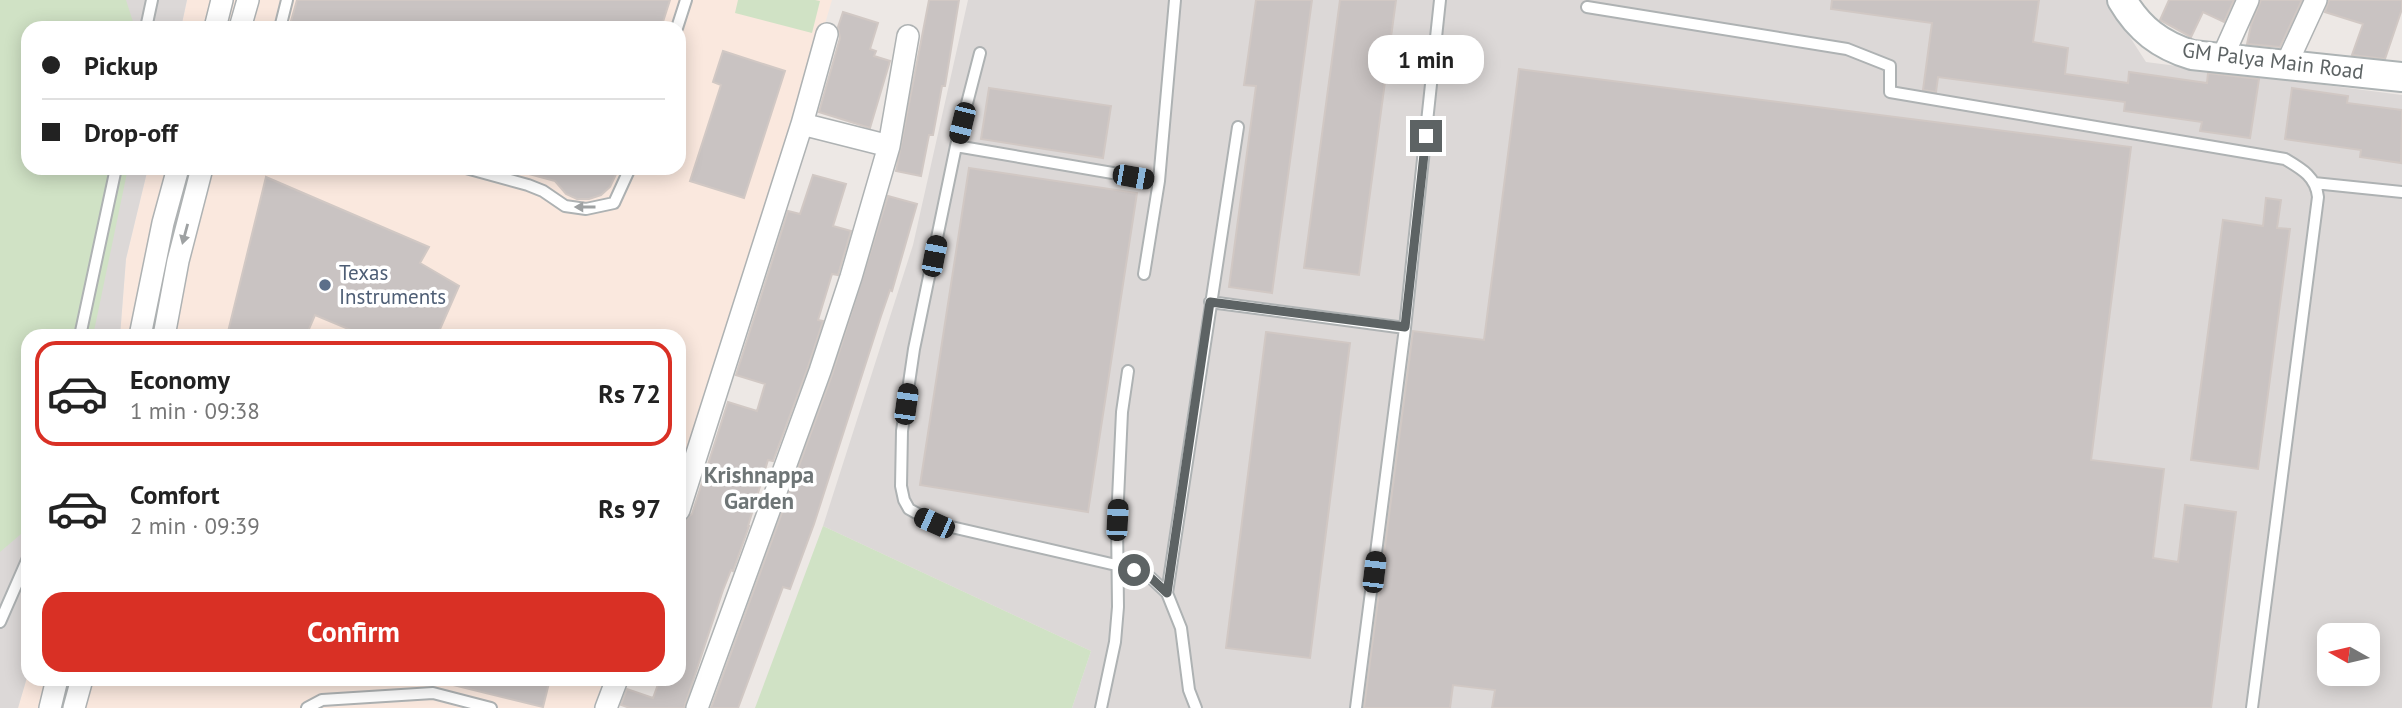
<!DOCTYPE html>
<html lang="en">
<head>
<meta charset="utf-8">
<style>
  :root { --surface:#fff; --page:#f2f2f2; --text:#222; --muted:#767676; --line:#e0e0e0; --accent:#d93025 }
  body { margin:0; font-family:"PT Sans",sans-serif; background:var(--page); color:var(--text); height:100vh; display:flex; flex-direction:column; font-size:26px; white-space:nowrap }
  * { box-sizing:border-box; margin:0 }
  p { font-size:23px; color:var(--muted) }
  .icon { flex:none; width:38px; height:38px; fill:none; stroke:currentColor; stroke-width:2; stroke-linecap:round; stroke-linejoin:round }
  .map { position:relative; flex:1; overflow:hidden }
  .details { position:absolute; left:21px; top:329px; width:665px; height:357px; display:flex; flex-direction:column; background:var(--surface); border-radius:21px; box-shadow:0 4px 18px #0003 }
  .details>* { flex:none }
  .top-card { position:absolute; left:21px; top:21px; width:665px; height:154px; border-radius:21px; box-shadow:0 4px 18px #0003; display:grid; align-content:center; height:154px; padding:0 21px; background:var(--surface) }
  .needle { width:46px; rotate:278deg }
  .tools { position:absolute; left:2317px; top:623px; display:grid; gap:14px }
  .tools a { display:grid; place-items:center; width:63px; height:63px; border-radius:14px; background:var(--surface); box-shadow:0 4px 18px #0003; font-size:35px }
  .end { position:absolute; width:32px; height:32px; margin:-16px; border:9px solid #5d6364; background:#fff; box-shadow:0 0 0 4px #fff }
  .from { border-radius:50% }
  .bubble { position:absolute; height:49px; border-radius:21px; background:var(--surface); box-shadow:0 4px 18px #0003; font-size:23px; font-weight:800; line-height:49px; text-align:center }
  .car { position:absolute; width:21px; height:42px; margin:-21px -10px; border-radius:9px; box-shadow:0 0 5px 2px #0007; background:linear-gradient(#222 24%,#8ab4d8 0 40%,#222 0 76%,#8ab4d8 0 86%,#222 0) }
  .top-card b { display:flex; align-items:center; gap:24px; height:66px; font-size:26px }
  .top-card b+b { border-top:2px solid var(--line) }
  .top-card i { width:18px; height:18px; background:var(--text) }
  ul { padding:12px 0 0; list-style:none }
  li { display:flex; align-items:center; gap:21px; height:105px; margin:0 14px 10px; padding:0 7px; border:4px solid transparent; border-radius:21px }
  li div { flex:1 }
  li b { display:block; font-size:26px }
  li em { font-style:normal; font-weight:800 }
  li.active { border-color:var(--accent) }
  li>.icon { width:63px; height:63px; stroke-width:1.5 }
  .action { display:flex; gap:14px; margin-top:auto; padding:14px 21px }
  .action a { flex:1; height:80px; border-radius:21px; background:var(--accent); color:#fff; font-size:28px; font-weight:800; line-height:80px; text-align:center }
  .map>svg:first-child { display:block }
</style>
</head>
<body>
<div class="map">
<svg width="2402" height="708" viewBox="0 0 2402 708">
  <rect width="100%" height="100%" fill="#ede8e5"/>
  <!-- commercial -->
  <path fill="#fae8de" d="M187 0H832L767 220 679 476V336H120L126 259 148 168H679V28H181Z
    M28 674V679H604L593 708H18Z"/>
  <!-- industrial -->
  <path fill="#dcd8d7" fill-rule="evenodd" d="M0 0H187L181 28H28V168H148L126 259 120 336H28V674L18 708H0Z
    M968 0H2106L2146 62 2402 95V708H1072L1091 651 823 526 913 245ZM2329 635H2368V674H2329Z"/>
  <!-- green -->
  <path fill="#d0e2c5" d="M0 0H126L135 28H28V168H128L93 336H28V528L0 552Z
    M738 0H815L820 1 812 33 735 13Z
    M823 526 1091 651 1072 708H755Z"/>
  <!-- building -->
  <path fill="#c9c3c2" stroke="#d1c8c4" stroke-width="2" d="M297 0H670L661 28H289Z
    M929 0H959L945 86H942L933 135H929L921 176 896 171Z
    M1256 0H1312L1272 293 1229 287 1256 86 1244 85Z
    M1340 0H1396L1359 275 1304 268Z
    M1832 0H2039L2033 42 2068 48 2065 74 2128 83 2129 72 2207 83 2208 73 2259 79 2250 138 2200 131 2202 122 2124 111 2125 102 1938 77 1936 92 1923 90 1932 23 1831 9Z
    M2169 0H2234L2224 22 2203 12 2191 37 2160 20Z
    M2261 0H2302L2280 47 2247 44 2251 25Z
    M2329 0H2402V9L2385 59 2352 55 2363 24 2325 12Z
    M843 12 878 23 870 49 876 51 874 56 890 61 870 128 819 112 840 38 838 27Z
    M723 51 785 71 744 198 690 181 721 85 713 82Z
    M1519 69 2131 147 2091 460 2164 469 2153 558 2178 562 2185 505 2236 512 2211 708H1492L1495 690 1453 685 1450 708H1364L1413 331 1484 340Z
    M989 88 1111 106 1103 158 981 139Z
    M2292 88 2348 96 2347 103 2402 110 2401 163 2360 157 2361 150 2285 139Z
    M525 168H619L610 187 601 195 589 199H577L566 194 555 181 525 173Z
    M969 168 1137 193 1088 512 920 485Z
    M813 175 846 184 833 226 851 231 838 275 832 274 818 320 823 321 808 367 773 461 768 460 748 526H749L733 571 731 570 723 590 684 708H630L621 705 627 689 653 698 660 679H679V525L692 514 728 402 757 411 765 384 736 375 788 211 800 214Z
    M266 177 429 247 420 263 459 286 437 336H365L315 315 306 336H227Z
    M888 196 917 204 892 291 890 290 881 316 814 524 790 589 783 587 738 708H711L832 375Z
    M2266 198 2281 200 2277 228 2290 229 2258 469 2191 460 2223 220 2263 226Z
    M1266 332 1350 343 1310 658 1226 648Z
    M450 679H550L543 707 449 684Z"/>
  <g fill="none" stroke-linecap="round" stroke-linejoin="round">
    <defs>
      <path id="service" d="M1587 7 1847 49 1890 66V92L2285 159C2302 169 2316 177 2318 197L2252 708
        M146 28 152 0
        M280 28 287 0
        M677 28 686 0
        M980 53 956 146 914 349 902 431 901 486 904 500 909 509 934 523 1116 565 1151 578 1167 593 1181 628 1189 690 1196 708
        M956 146 1159 181
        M466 168 528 185 543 191 565 206 586 209 614 203 630 168
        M2314 183 2402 192
        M1144 274 1159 181 1175 0
        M1210 302 1405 328 1440 0
        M80 336 116 168
        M1167 593 1238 127
        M0 622 28 558
        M307 708 322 700 433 693 491 708
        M1101 708 1115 642 1118 607 1117 521 1122 412 1128 371
        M1356 708 1405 328"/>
      <path id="minor" d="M215 28 222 0
        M240 28 248 0
        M2222 58 2248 0
        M2286 65 2316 0
        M802 124 827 34
        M140 336 163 223 178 168
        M164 336 178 261 202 168
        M679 510 802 124 889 146
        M50 708 57 679
        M74 708 82 679
        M606 708 617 679
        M697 708 820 371 851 277 889 146 908 36"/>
      <path id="secondary" d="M2122 0C2139 29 2160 45 2192 55L2402 77"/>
    </defs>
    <!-- service casing -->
    <use href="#service" stroke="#aeb2b3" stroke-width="14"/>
    <!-- minor casing -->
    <use href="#minor" stroke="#aeb2b3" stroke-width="24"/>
    <!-- secondary casing -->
    <use href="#secondary" stroke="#adb3b4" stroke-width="32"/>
    <!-- service -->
    <use href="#service" stroke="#fff" stroke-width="10"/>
    <!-- minor -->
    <use href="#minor" stroke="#fff" stroke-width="21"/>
    <!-- secondary -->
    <use href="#secondary" stroke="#fff" stroke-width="28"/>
  </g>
  <!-- one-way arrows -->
  <defs><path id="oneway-solid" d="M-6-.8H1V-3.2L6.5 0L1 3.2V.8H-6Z" transform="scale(1.75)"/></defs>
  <g fill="#9ea1a2">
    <use href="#oneway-solid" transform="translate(585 207) rotate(-180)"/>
    <use href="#oneway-solid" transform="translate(185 234) rotate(105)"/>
  </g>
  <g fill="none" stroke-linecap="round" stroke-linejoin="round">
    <!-- route -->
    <path stroke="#5d6364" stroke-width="9" d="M1134 570 1151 578 1167 593 1210 302 1405 327 1426 136"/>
  </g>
  <!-- markers -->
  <circle fill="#5c6f8a" stroke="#fff" stroke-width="2.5" cx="325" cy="285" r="7"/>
  <g text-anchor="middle" stroke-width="7" stroke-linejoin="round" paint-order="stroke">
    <!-- street labels -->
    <g font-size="21" fill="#5d6364" stroke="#fff">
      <text transform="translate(2273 61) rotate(7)" y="7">GM Palya Main Road</text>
    </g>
    <!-- service labels -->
    <g font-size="21" fill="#4e5e75" stroke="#fff" text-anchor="start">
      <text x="339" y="280">Texas<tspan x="339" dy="24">Instruments</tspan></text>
    </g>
    <!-- neighbourhood labels -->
    <g font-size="23" font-weight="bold" fill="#6e7576" stroke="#fff">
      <text x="759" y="483">Krishnappa<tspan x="759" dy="26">Garden</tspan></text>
    </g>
  </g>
</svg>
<div class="tools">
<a><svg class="needle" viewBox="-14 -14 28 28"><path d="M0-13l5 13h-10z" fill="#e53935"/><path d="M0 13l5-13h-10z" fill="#767676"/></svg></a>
</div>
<i class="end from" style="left:1134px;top:570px"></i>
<i class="end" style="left:1426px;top:136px"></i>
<div class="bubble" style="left:1368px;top:35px;width:116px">1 min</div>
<i class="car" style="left:962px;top:123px;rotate:194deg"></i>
<i class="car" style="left:1133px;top:177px;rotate:100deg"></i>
<i class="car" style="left:934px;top:256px;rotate:11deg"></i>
<i class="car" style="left:906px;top:404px;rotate:8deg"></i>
<i class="car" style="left:1117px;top:520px;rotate:3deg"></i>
<i class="car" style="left:934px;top:523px;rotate:294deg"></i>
<i class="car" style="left:1374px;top:572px;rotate:7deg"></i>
<div class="top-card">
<b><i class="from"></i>Pickup</b>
<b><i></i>Drop-off</b>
</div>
<section class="details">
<ul>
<li class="active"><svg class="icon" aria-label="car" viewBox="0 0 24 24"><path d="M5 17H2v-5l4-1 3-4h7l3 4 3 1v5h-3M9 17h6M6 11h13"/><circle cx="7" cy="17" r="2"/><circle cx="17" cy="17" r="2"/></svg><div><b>Economy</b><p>1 min · 09:38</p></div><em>Rs 72</em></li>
<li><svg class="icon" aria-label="car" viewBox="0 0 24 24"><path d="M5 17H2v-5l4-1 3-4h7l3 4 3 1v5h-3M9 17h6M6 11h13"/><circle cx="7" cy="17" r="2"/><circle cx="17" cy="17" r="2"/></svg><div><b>Comfort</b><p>2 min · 09:39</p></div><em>Rs 97</em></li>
</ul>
<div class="action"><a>Confirm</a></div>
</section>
</div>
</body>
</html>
